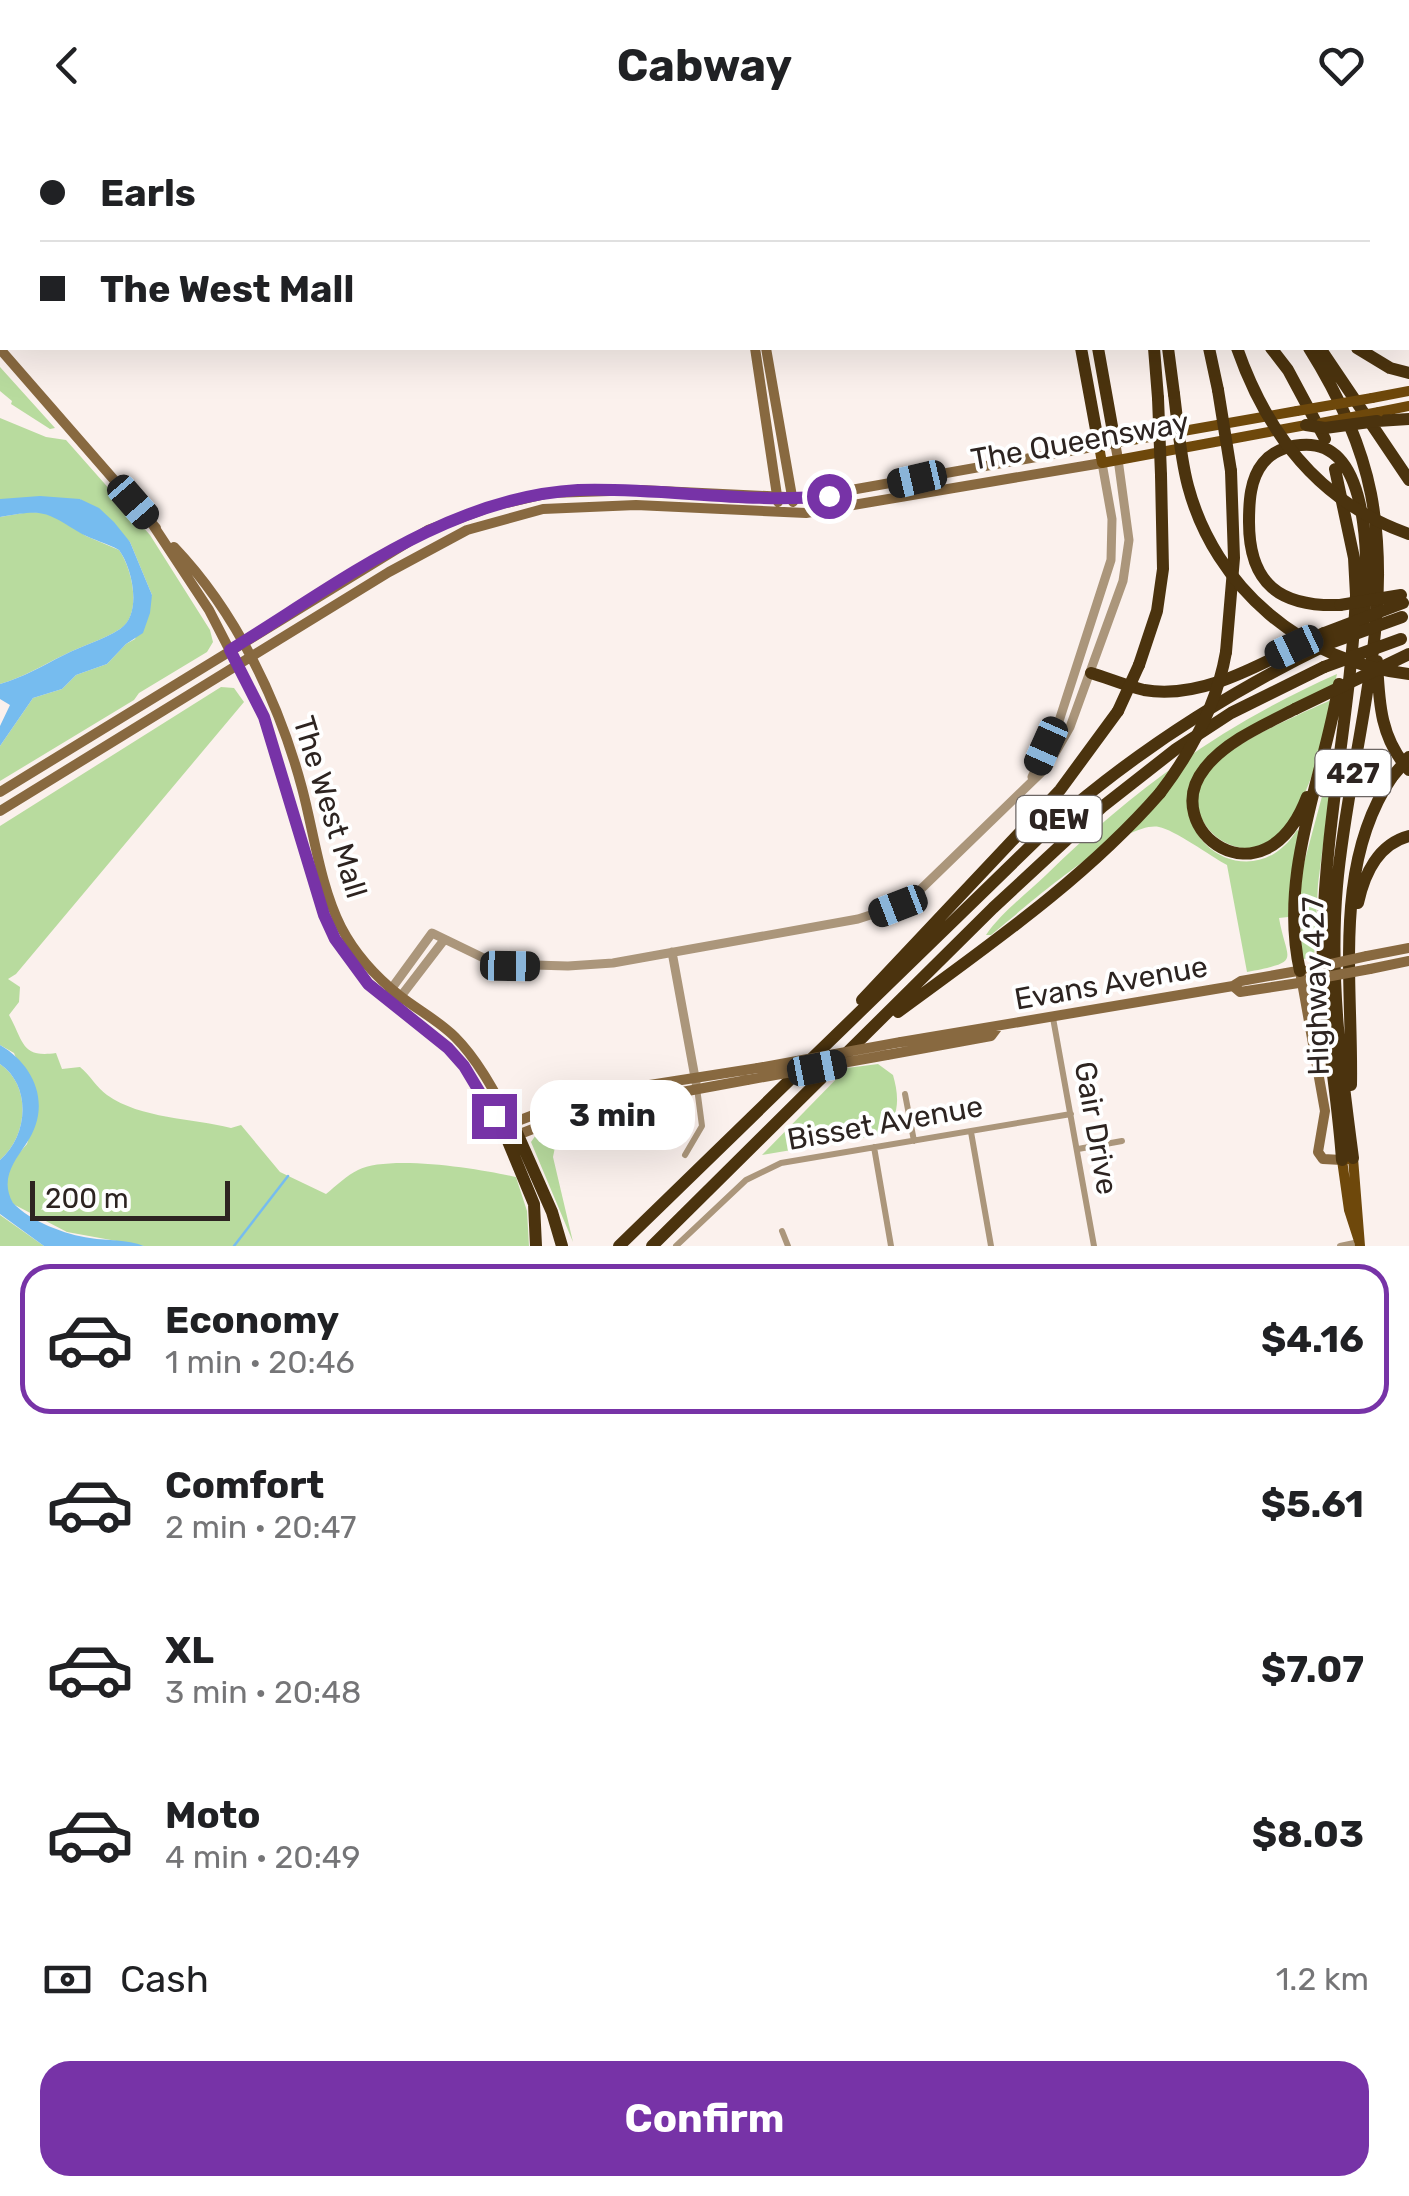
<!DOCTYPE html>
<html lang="en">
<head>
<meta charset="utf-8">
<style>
  :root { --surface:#fff; --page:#f6f6f6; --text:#202124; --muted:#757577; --line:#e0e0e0; --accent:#7733a7 }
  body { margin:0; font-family:Rubik,sans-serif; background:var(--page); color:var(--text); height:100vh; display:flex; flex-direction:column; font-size:38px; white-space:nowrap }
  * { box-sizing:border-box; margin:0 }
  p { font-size:32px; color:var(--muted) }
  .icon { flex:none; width:55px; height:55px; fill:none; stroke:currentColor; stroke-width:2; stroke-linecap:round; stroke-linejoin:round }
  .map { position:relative; height:1116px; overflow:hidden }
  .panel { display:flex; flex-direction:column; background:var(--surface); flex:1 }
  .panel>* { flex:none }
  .top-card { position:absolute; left:0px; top:0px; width:1410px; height:220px; box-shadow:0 10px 40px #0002; display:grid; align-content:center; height:220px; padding:0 40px; background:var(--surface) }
  .scale { position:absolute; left:30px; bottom:25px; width:200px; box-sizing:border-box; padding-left:10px; border:5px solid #2d2421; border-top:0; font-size:28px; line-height:35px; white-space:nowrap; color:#2d2421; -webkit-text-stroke:8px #fff; paint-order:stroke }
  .end { position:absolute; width:45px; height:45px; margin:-22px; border:12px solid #7733a7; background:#fff; box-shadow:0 0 0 5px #fff }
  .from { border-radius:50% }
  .bubble { position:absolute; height:70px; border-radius:30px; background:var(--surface); box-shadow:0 10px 40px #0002; font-size:32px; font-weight:700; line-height:70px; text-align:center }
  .car { position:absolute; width:30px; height:60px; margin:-30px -15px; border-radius:12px; box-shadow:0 0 8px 2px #0007; background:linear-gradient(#222 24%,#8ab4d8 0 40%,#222 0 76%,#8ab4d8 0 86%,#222 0) }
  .top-card b { display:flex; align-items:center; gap:35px; height:95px; font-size:38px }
  .top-card b+b { border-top:2px solid var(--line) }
  .top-card i { width:25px; height:25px; background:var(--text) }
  ul { padding:18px 0 0; list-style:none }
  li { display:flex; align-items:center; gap:30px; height:150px; margin:0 20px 15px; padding:0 20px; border:5px solid transparent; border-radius:30px }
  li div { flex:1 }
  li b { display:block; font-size:38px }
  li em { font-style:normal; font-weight:700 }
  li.current { border-color:var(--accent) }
  li>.icon { width:90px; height:90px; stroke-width:1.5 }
  .pay { display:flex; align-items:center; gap:25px; height:110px; padding:0 40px; font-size:38px }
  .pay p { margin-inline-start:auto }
  .button { display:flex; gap:20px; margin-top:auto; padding:20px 40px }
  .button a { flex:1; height:115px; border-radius:30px; background:var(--accent); color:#fff; font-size:40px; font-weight:700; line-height:115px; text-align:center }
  header { display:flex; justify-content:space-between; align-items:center; height:130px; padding:0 40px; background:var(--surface); font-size:45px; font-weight:700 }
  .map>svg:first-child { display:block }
</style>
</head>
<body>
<header><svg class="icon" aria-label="back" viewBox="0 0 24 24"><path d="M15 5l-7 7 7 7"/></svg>Cabway<svg class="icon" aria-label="heart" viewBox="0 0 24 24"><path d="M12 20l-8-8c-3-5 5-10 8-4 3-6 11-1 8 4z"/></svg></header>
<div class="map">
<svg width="1409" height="1116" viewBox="0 0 1409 1116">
  <rect width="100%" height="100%" fill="#fbf1ed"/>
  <!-- green -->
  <path fill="#b8db9e" d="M0 237 55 298 50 299 11 274 12 271 0 261Z
    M0 288 46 307 66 310 150 405 210 500 213 512 207 522 139 563 134 570 0 651V616L33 568 62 559 76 545 107 534 126 514 135 509 152 465 130 412 80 369H0Z
    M29 382 51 383 86 406 119 420C132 438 143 484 120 499 103 510 81 516 64 525 41 536 24 547 0 554V387Z
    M1337 544 1334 557 1215 623C1139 693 1248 779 1297 700L1301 702 1291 745 1288 787 1279 788C1287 833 1303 831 1247 842L1227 735C1212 727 1173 699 1159 697 1123 690 1021 781 991 805H986C1001 783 1026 764 1046 745 1134 659 1224 594 1337 544Z
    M221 557 234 558 244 572 16 844 8 849 20 857 19 872 9 885C24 912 21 928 56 923L62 939 80 937C90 945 97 958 107 965 141 989 192 988 231 998L241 995 280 1042 326 1064C336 1056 347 1045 358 1040 389 1024 482 1039 516 1047L527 1081 529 1116H144L67 1102 13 1074 3 1057 5 1039 27 1014 37 980 14 923 0 915V696Z
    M1333 569C1322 613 1311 668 1280 703 1243 746 1171 690 1207 642 1229 613 1299 585 1333 569Z
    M1328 644 1332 645 1318 754 1314 828 1302 829 1300 766 1303 737Z
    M0 934C32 956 28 1006 0 1030Z
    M878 934 893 945C899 966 901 988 880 1005L762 1025 847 938Z
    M568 992 556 1012 553 1027 573 1112 531 1012 538 1002Z
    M0 1085 44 1116H0Z"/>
  <!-- water -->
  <path fill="#76bcef" d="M40 366 80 369 99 378 114 392 130 412 152 465 150 483 143 503 126 514 107 534 76 545 62 559 33 568 0 616V596L10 575 0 569V554C24 547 42 536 64 525 81 516 103 510 120 499 143 484 132 437 119 420 107 413 93 410 82 404 44 381 45 379 0 387V369Z
    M0 915C36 936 52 977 26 1014 13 1033 0 1050 13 1073 30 1091 66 1105 90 1108 108 1111 126 1109 144 1116H44L0 1084V1030C28 1006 32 956 0 934Z"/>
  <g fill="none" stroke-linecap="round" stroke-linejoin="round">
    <!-- stream -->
    <path stroke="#76bcef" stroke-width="2.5" d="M234 1116 288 1046"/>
    <!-- minor -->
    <path stroke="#ab967b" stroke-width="6" d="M441 0 443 2
      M1068 0V2
      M1053 888 1094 1116
      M905 964 914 1011
      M971 1002 991 1116
      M874 1017 891 1116
      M1078 1019 1122 1011
      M685 1025 702 996 697 958
      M782 1101 788 1116
      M676 1116 746 1050 781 1033 1071 984
      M1340 1116 1359 1112"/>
    <!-- tertiary -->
    <path stroke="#ab967b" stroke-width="9" d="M1032 647 1059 591 1111 430 1112 389 1102 333
      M672 822 696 953
      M389 862 432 803 496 834 568 836 613 833 858 789 898 776 921 759 1047 637 1070 597 1123 451 1129 410 1118 329
      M398 870 444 810"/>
    <!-- secondary -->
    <path stroke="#886940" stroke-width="10" d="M721 0V2
      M755 218 778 372
      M766 218 793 372
      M0 219 156 398
      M153 395 209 480 264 587 324 785 335 809 368 853 448 918 464 936 507 1009 579 981 747 950
      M174 417C236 482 279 572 302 658 314 703 320 755 341 797 355 824 376 847 400 866 418 880 439 891 455 907 481 933 499 971 517 1003
      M0 662 428 400 493 376 550 363 640 360 806 368 1115 313 1118 329
      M0 681 389 442 467 400 543 379 636 375 806 383 1102 333
      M1367 826 1409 818
      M1370 839 1409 831
      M1300 841 1325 981 1318 1022 1323 1029 1342 1030
      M1233 856 1240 862 1305 852
      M901 912 1233 856 1241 851 1303 840
      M887 925 991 906 997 898
      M507 995 586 965 758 938"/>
    <!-- primary -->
    <path stroke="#6e480b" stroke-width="10" d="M1372 268 1409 261
      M1379 282 1409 276
      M1115 313 1297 281
      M1099 316 1102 333 1306 295
      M1359 1111 1349 1080 1342 1030 1353 1028 1360 1116"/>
    <!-- motorway -->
    <path stroke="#4b330e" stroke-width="12" d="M1089 0V2
      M1102 0 1103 2
      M1135 0V2
      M1157 0 1158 2
      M1168 0 1169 2
      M1197 0 1198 2
      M1081 218 1099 316
      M1098 218 1115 313
      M1154 218 1158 268
      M1168 218 1174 264
      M1209 218 1218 260
      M1271 218 1288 240 1325 309
      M1309 218C1336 261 1361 313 1371 364 1396 495 1348 626 1337 756 1329 846 1341 938 1353 1028
      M1320 218 1409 350
      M1357 218 1390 238 1409 243
      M1377 291 1409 289
      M1335 339 1354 428 1356 465C1351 578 1326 688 1323 801 1320 879 1337 954 1342 1030
      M1340 475C1280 477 1249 454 1249 392 1249 372 1250 349 1263 333 1274 319 1293 314 1311 315 1375 320 1368 452 1363 497
      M1226 522 1234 428 1231 341
      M1377 531C1379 572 1380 608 1409 640
      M1139 535 1157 481 1163 439 1161 345
      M1091 543C1108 548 1126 556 1144 560 1206 571 1270 528 1324 503
      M1295 579C1266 594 1226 611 1205 638 1156 699 1264 780 1307 667
      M1358 773C1364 745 1378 714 1409 706
      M1300 841C1278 743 1323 650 1339 554
      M862 870 1060 660 1118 581
      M898 882C989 815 1086 748 1160 663
      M1351 955C1353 854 1332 735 1392 647
      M517 1003 552 1082 562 1116
      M507 1009 534 1074 536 1116
      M619 1116 1052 695C1136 621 1227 563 1328 514
      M652 1116 993 778 1102 677 1176 619 1231 583 1324 537"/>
    <!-- rail -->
    <path stroke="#625956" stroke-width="2.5" stroke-dasharray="12 12" stroke-linecap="butt" d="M246 2 249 0
      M0 178 2 177"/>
    <!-- secondary-bridge -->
    <path stroke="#886940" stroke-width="10" d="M1313 838 1367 826
      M1315 849 1370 839
      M758 938 901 912
      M747 950 887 925"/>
    <!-- primary-bridge -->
    <path stroke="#6e480b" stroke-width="10" d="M1297 281 1372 268
      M1321 293 1379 282"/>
    <!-- motorway-bridge -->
    <path stroke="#4b330e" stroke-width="12" d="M1237 218C1267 304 1320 373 1409 404
      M1218 260 1231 341
      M1174 264C1178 295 1180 326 1188 356 1215 458 1304 533 1409 544
      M1158 268 1161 345
      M1306 295 1325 298 1377 291
      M1340 475 1401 465
      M1324 503 1403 473
      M1330 513 1402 487
      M1324 537 1401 509
      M1295 579 1409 524
      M1118 581 1139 535
      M1392 647 1409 627
      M1160 663C1192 621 1217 574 1226 522"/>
  </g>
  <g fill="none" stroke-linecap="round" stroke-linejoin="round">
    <!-- route -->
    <path stroke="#7733a7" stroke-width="12" d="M494 986 464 936 448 918 368 854 335 809 324 785 264 587 230 520C338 454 448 367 578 360 662 357 745 374 829 366"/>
  </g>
  <g text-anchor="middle" stroke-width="8" stroke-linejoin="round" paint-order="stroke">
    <!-- shield labels -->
    <g fill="#fff" stroke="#6c6664" stroke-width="2.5">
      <rect x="1315.5" y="620" width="75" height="46" rx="8"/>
      <rect x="1016.5" y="666" width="85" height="46" rx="8"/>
    </g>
    <g font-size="28" font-weight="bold" fill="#2d2421">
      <text x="1353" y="653">427</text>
      <text x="1059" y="699">QEW</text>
    </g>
    <!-- street labels -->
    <g font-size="30" fill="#2d2421" stroke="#fff">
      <text transform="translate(1080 311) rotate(-10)" y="10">The Queensway</text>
      <text transform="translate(330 677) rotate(73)" y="10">The West Mall</text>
      <text transform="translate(1111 853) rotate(-10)" y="10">Evans Avenue</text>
      <text transform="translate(1316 856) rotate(-92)" y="10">Highway 427</text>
      <text transform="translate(885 993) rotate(-10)" y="10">Bisset Avenue</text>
      <text transform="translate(1096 998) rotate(80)" y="10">Gair Drive</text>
    </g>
  </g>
</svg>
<div class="scale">200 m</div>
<i class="end from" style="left:829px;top:366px"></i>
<i class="end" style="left:494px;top:986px"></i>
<div class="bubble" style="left:530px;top:950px;width:165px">3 min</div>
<i class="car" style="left:917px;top:349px;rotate:257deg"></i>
<i class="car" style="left:133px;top:372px;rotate:139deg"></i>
<i class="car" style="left:1294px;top:517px;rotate:245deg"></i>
<i class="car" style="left:1046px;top:616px;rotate:204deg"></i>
<i class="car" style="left:898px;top:776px;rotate:249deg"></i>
<i class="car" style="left:510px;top:836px;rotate:91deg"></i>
<i class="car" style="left:817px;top:938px;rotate:79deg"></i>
<div class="top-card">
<b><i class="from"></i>Earls</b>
<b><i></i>The West Mall</b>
</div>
</div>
<section class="panel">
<ul>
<li class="current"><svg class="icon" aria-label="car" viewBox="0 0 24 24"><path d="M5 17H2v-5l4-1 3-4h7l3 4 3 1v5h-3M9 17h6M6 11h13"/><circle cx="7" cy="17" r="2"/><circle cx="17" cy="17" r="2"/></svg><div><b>Economy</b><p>1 min · 20:46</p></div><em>$4.16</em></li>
<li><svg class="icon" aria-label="car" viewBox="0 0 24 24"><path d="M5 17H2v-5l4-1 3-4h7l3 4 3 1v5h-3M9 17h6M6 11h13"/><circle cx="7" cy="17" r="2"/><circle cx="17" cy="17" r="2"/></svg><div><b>Comfort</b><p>2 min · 20:47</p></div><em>$5.61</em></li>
<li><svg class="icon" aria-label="car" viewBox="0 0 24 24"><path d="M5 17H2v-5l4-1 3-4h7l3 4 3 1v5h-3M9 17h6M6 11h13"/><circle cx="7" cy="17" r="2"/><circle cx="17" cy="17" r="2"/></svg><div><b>XL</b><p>3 min · 20:48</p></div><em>$7.07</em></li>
<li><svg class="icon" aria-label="car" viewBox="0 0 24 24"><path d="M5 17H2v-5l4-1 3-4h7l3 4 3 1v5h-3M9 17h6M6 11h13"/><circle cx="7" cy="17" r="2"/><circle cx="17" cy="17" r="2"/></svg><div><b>Moto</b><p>4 min · 20:49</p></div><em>$8.03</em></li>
</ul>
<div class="pay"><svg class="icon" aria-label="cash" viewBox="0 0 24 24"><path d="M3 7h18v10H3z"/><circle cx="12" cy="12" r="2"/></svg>Cash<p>1.2 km</p></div>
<div class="button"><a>Confirm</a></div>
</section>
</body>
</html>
